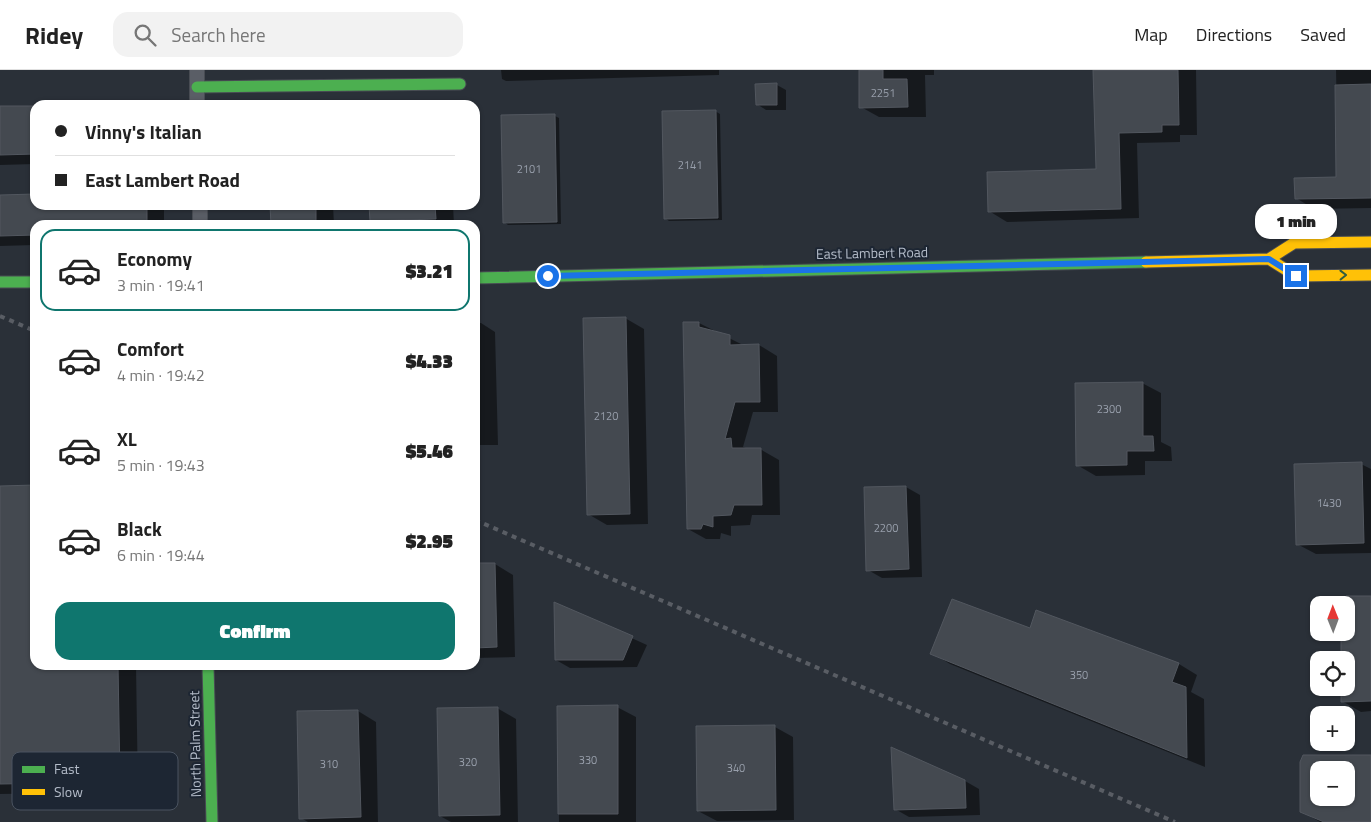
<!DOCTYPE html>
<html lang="en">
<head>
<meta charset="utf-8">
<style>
  :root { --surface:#fff; --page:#f2f2f2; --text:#222; --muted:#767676; --line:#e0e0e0; --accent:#0f766e }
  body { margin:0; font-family:"Titillium Web",sans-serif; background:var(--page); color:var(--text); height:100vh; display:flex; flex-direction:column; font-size:19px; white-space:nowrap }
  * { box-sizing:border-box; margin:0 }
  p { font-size:16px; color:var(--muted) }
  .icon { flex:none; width:28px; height:28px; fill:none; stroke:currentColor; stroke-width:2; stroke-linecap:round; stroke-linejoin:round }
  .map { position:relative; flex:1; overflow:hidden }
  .drawer { position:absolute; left:30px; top:150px; width:450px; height:450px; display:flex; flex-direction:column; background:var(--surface); border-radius:15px; box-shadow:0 1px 4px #0004 }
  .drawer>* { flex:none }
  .guide { position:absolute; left:30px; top:30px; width:450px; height:110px; border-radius:15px; box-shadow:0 1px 4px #0004; display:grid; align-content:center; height:110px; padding:0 25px; background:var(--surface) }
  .needle { width:32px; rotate:359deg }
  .buttons { position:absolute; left:1310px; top:526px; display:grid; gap:10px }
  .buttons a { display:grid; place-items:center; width:45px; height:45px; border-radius:10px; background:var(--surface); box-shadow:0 1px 4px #0004; font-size:25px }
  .end { position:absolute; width:22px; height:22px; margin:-11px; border:6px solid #1a73e8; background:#fff; box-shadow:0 0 0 2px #fff }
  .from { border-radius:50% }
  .bubble { position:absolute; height:35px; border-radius:15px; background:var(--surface); box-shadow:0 1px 4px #0004; font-size:16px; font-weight:800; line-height:35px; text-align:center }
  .guide b { display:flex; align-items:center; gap:18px; height:48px; font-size:19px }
  .guide b+b { border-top:1px solid var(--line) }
  .guide i { width:12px; height:12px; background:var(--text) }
  ul { padding:9px 0 0; list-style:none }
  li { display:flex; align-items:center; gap:15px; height:82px; margin:0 10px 8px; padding:0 15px; border:2px solid transparent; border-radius:15px }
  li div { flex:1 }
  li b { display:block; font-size:19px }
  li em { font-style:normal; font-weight:800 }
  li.on { border-color:var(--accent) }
  li>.icon { width:45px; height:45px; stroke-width:1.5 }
  .button { display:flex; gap:10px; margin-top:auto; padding:10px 25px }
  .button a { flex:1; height:58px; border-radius:15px; background:var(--accent); color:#fff; font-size:20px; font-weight:800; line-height:58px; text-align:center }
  header { display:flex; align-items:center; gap:30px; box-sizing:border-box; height:70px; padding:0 25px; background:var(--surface); border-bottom:1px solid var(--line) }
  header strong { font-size:24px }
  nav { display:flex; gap:28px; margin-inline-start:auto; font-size:18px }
  .search { width:350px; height:45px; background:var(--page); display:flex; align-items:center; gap:12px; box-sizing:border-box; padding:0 18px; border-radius:15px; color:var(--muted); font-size:19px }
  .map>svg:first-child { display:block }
</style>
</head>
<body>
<header>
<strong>Ridey</strong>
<div class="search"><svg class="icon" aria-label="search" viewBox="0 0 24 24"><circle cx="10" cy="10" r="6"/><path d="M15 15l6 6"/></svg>Search here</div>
<nav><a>Map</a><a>Directions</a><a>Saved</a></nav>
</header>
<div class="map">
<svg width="1371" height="752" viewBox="0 0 1371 752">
  <rect width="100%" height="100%" fill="#2a3038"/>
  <!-- shadow -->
  <path fill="#0007" fill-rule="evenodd" d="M501 0H719V5L506 11 502 9Z
    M860 0H934V5H925L926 47H879L861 37Z
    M1095 0H1196L1197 65H1180V72L1137 73 1139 148 1007 152 989 141 1097 101Z
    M1336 0H1371V138L1314 139 1296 128 1338 109Z
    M777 15 786 20V40H766L757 34Z
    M0 37H35V94L0 95Z
    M715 41 720 44 722 150 669 151 665 148Z
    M555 46 559 48 561 154 508 155 504 152 502 47Z
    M35 125V135H164V155H35V175L0 176V126Z
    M272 135H333L334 155H274Z
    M370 135H453L454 155H379L371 150Z
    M625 248 644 259 648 454 607 455 588 444Z
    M475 253H481L495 262 498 375H475Z
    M699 253 745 276 759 275 777 286 778 342H753L743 377 748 379H760L779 390 780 445H752L750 455 731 456V466L721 463 720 469H706L688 459Z
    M1142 313 1161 323V372L1171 377 1172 391H1145V405L1096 406 1077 395Z
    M1361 394 1371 399V483L1316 484 1297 474Z
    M35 416V595H136L138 722 0 724V417Z
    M906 417 920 425 922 507 882 508 868 500 865 418Z
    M495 494 513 505 515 587 475 588V495Z
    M1342 527H1371V641L1361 642 1342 631V618H1346V590H1342L1346 562V535H1342Z
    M556 534 647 575 637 597 570 598 556 590Z
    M1037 541 1179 594 1197 605 1191 622 1204 629 1205 697 950 594 932 583 1030 559Z
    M558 637H617L636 647V752H559Z
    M497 638 516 649 518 752H451L440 746Z
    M358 641 376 652 378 752H308L301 748Z
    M775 657 793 667 794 750 717 751 698 741Z
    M1371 686V752H1320L1301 741V693ZM1319 700H1346V728H1319Z
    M965 711 979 719 980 745 909 747 895 739Z"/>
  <!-- building -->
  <path fill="#444950" stroke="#52575f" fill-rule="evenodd" d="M859 0H883V9H907L908 37 859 38Z
    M1093 0H1178L1179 55H1162V62L1119 63 1121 139 988 142 987 102 1096 99Z
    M777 13V35H756L755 14Z
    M1371 14V128L1295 129 1294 108 1336 107 1335 15Z
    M0 36H35V84L0 85Z
    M716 40 718 148 664 149 662 41Z
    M555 44 557 152 503 153 501 45Z
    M35 124V135H147V155H35V165L0 166V125Z
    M270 135H316V154L271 155Z
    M369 135H435L436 149 370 151Z
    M626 247 630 444 587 445 583 248Z
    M683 252H699V257L730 265V275L759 274 760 332H735L725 369 731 368 732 378H761L762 435H734L731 445 713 446V457L703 454 701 459H687Z
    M1143 312V366H1153L1154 381H1127V395L1076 396 1075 313Z
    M1362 392 1364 473 1296 475 1294 394Z
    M35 415V595H118L120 712 0 714V416Z
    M906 416 909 499 866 501 864 417Z
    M475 493H495L497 577 475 578Z
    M1346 526H1371V631L1341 632V618H1346V590H1341V562H1346Z
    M952 529 1030 558 1036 540 1179 593 1172 612 1186 617 1187 688 930 584Z
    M554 532 633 566 623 590H555Z
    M618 635V744H558L557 636Z
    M498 637 500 745 439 746 437 638Z
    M358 640 361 747 299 749 297 641Z
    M775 655 776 740 697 741 696 656Z
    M891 677 965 710 966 738 894 740Z
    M1303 685H1371V752H1324L1300 742V692ZM1319 700H1346V728H1319Z"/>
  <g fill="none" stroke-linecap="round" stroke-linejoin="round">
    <defs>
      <path id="street" d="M197 0V35
        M200 135V155"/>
      <path id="fast" d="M197 17 460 14
        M475 208 1146 192
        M0 212H35
        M208 595 212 752"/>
      <path id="slow" d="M1269 189 1296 206 1371 205
        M1146 192 1269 189 1294 173 1371 172"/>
    </defs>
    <!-- street casing -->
    <use href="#street" stroke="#484c53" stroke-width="16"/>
    <!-- fast casing -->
    <use href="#fast" stroke="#484c53" stroke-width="13"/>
    <!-- slow casing -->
    <use href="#slow" stroke="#484c53" stroke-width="13"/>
    <!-- street -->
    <use href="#street" stroke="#5a5e66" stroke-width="14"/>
    <!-- fast -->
    <use href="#fast" stroke="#4caf50" stroke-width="11"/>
    <!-- slow -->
    <use href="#slow" stroke="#ffc107" stroke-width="11"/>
    <!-- rail -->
    <path stroke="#595d64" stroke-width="4" stroke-dasharray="5 5" stroke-linecap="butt" d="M0 246 35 261
      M475 450 1175 752"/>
  </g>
  <!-- one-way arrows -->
  <defs><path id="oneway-chevron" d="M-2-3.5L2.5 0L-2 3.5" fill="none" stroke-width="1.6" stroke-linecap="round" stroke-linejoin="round" transform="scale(1.25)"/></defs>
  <use stroke="#305d3f" href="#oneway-chevron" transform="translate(1343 205) rotate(-1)"/>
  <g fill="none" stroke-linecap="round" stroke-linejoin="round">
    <!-- route -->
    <path stroke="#1a73e8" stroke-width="6" d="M548 206 1269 189 1296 206"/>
  </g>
  <g text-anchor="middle" stroke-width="4" stroke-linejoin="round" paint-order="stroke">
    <!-- number labels -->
    <g font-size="11" fill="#989fab">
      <text x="883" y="27">2251</text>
      <text x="690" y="99">2141</text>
      <text x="529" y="103">2101</text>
      <text x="1109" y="343">2300</text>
      <text x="606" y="350">2120</text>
      <text x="1329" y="437">1430</text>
      <text x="886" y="462">2200</text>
      <text x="1079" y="609">350</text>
      <text x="588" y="694">330</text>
      <text x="468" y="696">320</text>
      <text x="329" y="698">310</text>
      <text x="736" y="702">340</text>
    </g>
    <!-- street labels -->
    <g font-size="14" fill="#b4bcc9" stroke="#1d2633">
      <text transform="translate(872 183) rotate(-1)" y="5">East Lambert Road</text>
      <text transform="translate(195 674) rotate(-91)" y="5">North Palm Street</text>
    </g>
  </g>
  <!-- legend -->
  <rect x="12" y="682" width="166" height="58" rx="8" fill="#1d2633" stroke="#4a5360" stroke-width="1"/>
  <rect x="22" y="696" width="23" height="7" fill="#4caf50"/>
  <rect x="22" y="719" width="23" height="6" fill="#ffc107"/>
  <g font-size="14" fill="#b4bcc9">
    <text x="54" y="704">Fast</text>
    <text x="54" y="727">Slow</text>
  </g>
</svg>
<div class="buttons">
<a><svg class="needle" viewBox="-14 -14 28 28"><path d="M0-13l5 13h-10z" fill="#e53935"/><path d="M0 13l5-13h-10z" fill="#767676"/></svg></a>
<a><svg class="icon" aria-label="locate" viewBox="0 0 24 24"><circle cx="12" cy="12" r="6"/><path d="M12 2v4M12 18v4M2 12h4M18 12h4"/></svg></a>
<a>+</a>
<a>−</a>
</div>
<i class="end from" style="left:548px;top:206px"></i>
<i class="end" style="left:1296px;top:206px"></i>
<div class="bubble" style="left:1255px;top:134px;width:82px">1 min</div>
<div class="guide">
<b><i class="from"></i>Vinny's Italian</b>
<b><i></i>East Lambert Road</b>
</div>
<section class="drawer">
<ul>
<li class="on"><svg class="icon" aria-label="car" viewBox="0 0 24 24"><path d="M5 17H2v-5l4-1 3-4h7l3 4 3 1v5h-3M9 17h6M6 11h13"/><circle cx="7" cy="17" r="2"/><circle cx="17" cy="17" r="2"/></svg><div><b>Economy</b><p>3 min · 19:41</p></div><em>$3.21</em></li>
<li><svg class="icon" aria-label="car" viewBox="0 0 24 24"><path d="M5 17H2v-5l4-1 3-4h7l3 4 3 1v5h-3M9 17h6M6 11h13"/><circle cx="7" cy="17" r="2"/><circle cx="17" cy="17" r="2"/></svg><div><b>Comfort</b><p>4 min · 19:42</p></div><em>$4.33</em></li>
<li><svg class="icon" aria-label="car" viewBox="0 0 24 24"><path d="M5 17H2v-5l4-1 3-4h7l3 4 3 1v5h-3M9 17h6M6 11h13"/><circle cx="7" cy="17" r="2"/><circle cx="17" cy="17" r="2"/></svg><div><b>XL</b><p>5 min · 19:43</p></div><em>$5.46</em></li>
<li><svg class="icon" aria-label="car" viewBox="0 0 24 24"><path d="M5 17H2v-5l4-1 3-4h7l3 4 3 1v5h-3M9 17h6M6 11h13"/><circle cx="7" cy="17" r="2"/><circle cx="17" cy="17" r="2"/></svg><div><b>Black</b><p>6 min · 19:44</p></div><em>$2.95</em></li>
</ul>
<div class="button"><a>Confirm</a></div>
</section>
</div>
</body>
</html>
